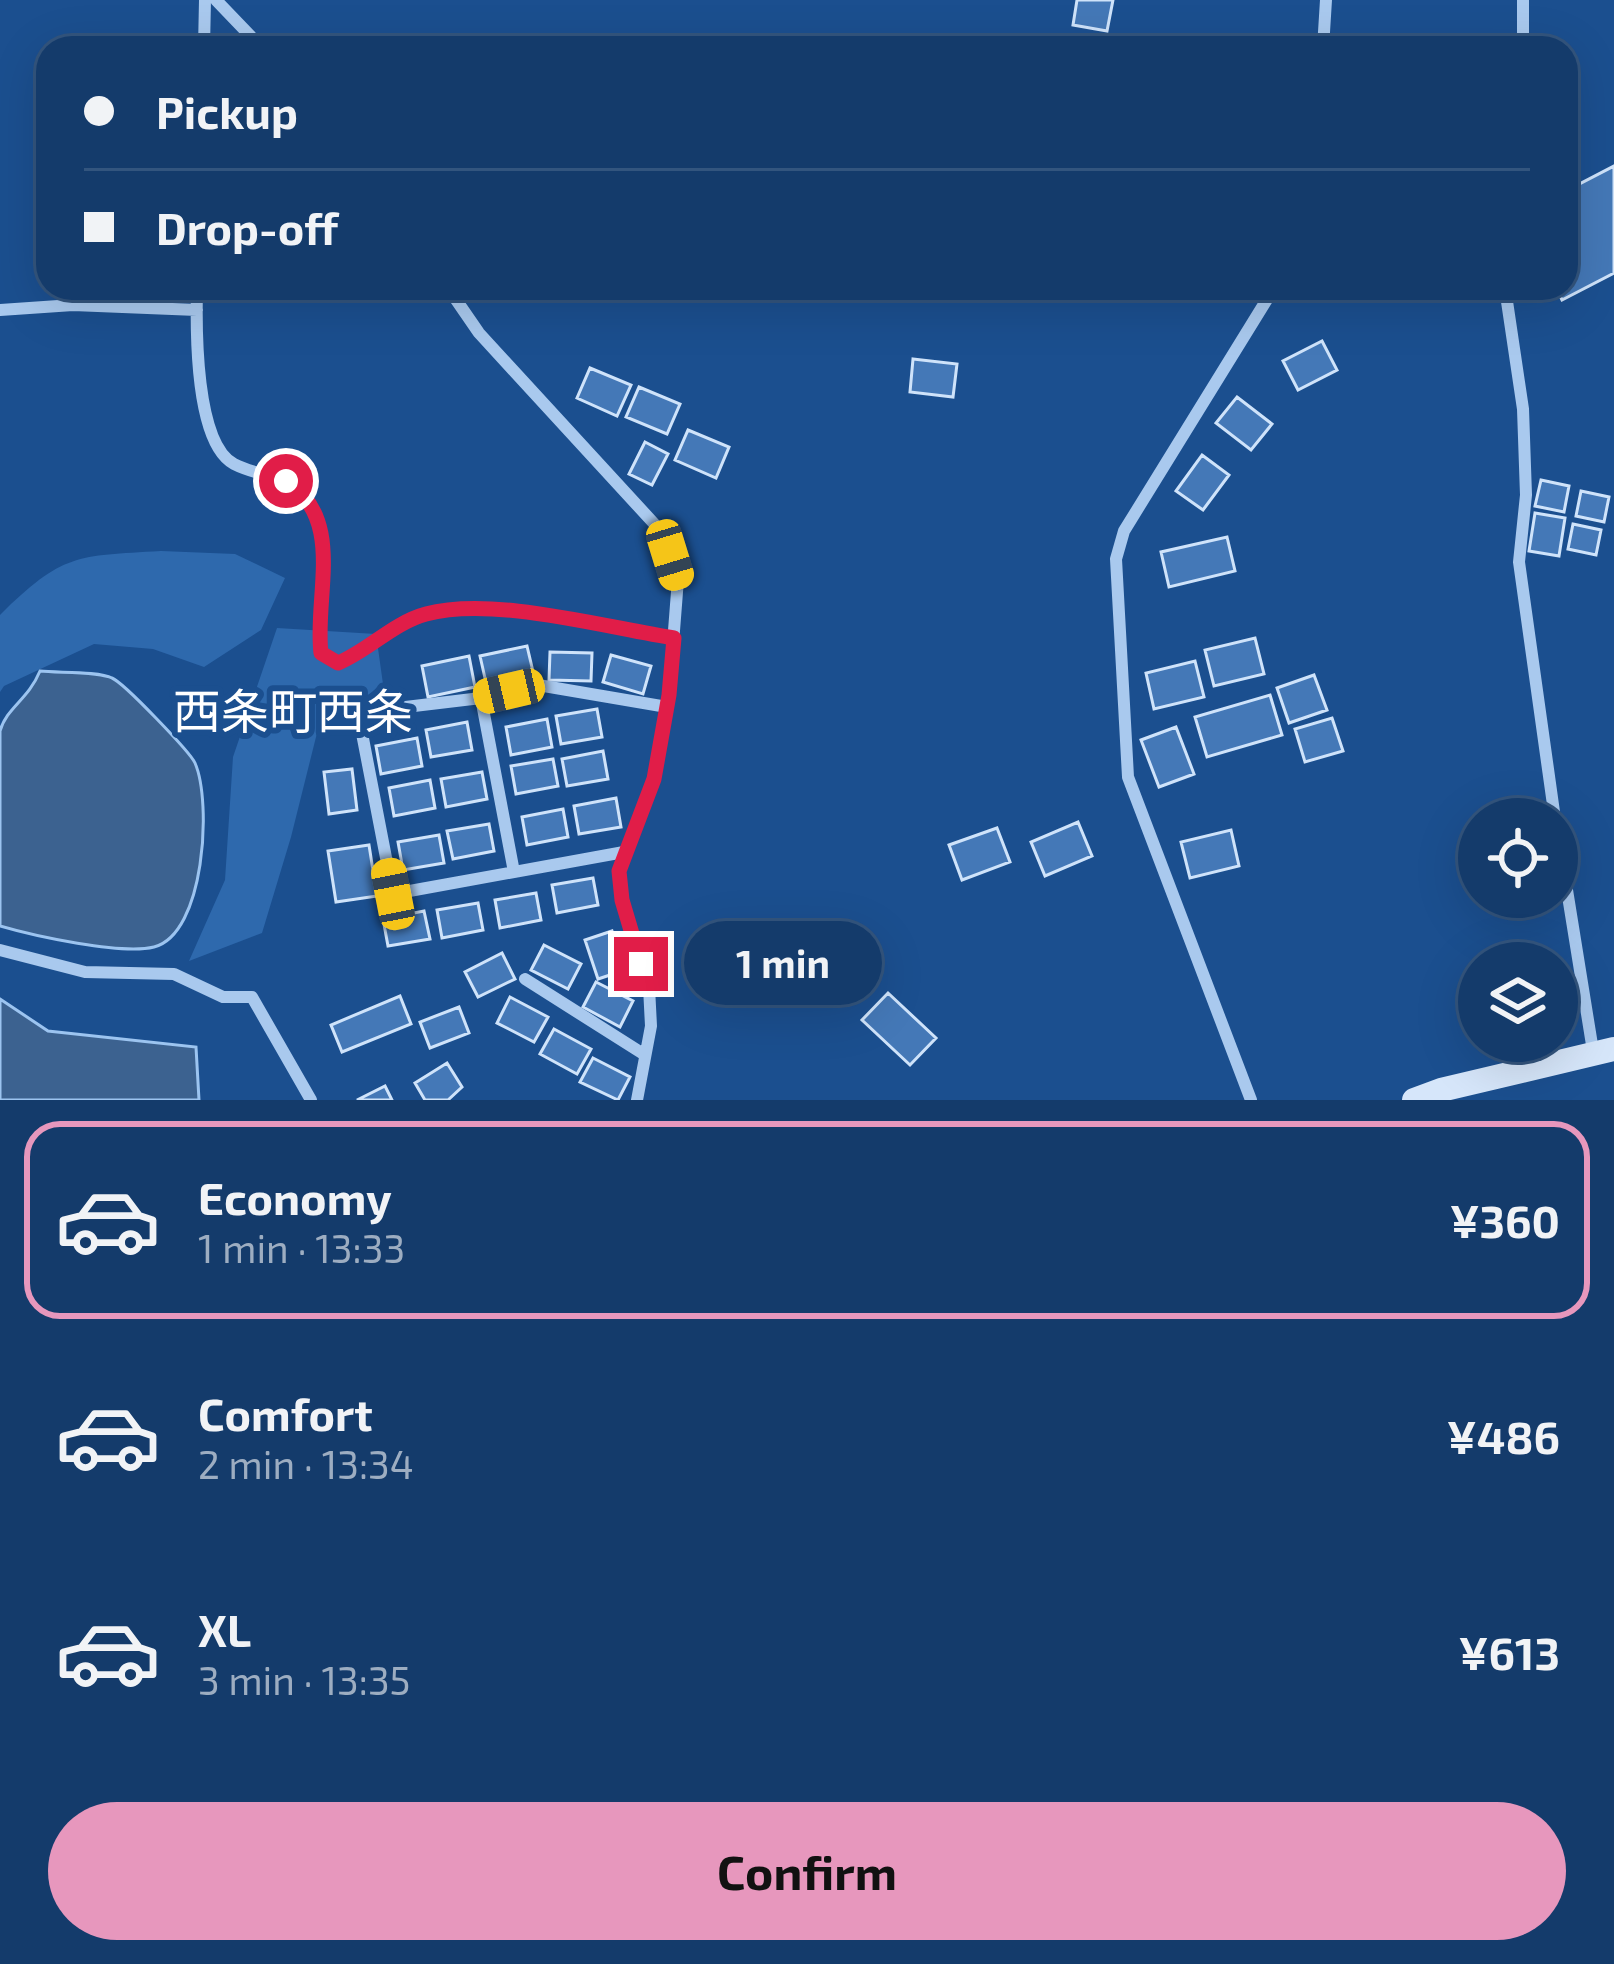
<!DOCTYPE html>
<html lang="en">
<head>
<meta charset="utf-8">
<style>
  :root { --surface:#143b6b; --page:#1d4271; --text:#f1f3f6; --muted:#9dadc1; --line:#33557e; --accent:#e797bd }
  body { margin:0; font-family:"Exo 2","Noto Sans JP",sans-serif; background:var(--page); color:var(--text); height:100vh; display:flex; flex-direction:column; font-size:45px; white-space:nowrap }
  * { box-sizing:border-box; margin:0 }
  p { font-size:39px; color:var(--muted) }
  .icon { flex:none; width:66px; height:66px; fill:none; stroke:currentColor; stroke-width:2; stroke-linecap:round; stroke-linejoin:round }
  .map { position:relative; height:1100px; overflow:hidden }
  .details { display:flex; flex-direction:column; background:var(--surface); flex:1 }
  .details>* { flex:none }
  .hud { position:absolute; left:36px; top:36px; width:1542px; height:264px; border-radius:36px; box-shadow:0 12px 48px #0002,0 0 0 3px var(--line); display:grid; align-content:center; height:264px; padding:0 48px; background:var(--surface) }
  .controls { position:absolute; left:1458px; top:798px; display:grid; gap:24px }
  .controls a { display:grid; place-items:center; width:120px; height:120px; border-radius:50%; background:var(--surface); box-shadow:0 12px 48px #0002,0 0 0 3px var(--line); font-size:60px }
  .end { position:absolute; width:54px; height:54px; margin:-27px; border:15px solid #e11d48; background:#fff; box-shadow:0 0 0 6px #fff }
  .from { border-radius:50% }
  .bubble { position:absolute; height:84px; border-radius:42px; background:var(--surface); box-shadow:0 12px 48px #0002,0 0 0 3px var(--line); font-size:39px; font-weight:700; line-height:84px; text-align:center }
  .car { position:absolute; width:36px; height:72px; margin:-36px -18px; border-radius:15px; box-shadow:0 0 9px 3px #0007; background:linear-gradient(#f5c518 24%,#345 0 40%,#f5c518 0 76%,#345 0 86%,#f5c518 0) }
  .hud b { display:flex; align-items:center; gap:42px; height:114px; font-size:45px }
  .hud b+b { border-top:3px solid var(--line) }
  .hud i { width:30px; height:30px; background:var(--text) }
  ul { padding:21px 0 0; list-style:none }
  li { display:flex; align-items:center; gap:36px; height:198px; margin:0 24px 18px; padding:0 24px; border:6px solid transparent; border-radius:36px }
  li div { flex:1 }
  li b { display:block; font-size:45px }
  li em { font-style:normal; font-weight:700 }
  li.current { border-color:var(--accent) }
  li>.icon { width:108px; height:108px; stroke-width:1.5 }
  .cta { display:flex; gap:24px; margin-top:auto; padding:24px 48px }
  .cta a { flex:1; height:138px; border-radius:72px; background:var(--accent); color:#111; font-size:48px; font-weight:700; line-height:138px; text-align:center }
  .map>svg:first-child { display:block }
</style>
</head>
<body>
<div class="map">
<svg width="1614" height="1100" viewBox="0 0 1614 1100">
  <rect width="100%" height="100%" fill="#1b4f8f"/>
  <!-- green -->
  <path fill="#2e69ad" d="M161 551 235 554 285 578 261 630 204 667 153 649 94 644 4 686 0 692V615C63 553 76 556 161 551Z
    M277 628 376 634 383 684 317 733 291 837 262 933 189 961 225 880 233 757Z"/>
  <!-- water -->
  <path fill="#3c6290" stroke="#9cc4f0" stroke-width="3" d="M40 671C57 673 99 671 112 678 124 683 190 752 195 763 212 802 205 934 154 947 121 955 34 936 0 926V731C7 707 28 700 40 671Z
    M0 999 48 1031 196 1047 199 1100H0Z"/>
  <!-- building -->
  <path fill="#4478b7" stroke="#cfe3fa" stroke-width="3" d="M1077 0H1113L1107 31 1073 25Z
    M1614 166V273L1562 300 1556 288H1566V191Z
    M1322 341 1337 370 1298 390 1283 361Z
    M913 359 957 364 953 397 910 392Z
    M590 368 631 385 617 416 577 398Z
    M639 387 680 404 667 434 626 417Z
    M1237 397 1272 424 1251 450 1216 423Z
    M688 430 729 447 716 478 675 460Z
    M645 442 668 454 652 485 629 474Z
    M1202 455 1229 475 1203 510 1176 491Z
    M1541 480 1569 486 1564 512 1535 506Z
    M1581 491 1609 497 1604 522 1576 516Z
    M1535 513 1565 518 1559 556 1529 551Z
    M1573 524 1601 530 1596 555 1568 549Z
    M1227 537 1235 571 1169 587 1161 552Z
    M1255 638 1264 674 1214 686 1205 650Z
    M527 646 534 676 487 687 480 656Z
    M550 652 592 653 591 681 549 680Z
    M611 655 651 666 643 694 603 682Z
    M469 656 475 687 428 697 422 666Z
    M1195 661 1204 697 1154 709 1146 673Z
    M1314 675 1327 710 1289 723 1277 688Z
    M1270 695 1282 735 1207 757 1195 717Z
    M597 709 602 737 561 744 556 716Z
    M1332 718 1343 751 1305 762 1295 729Z
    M547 719 552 747 511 755 506 727Z
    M467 722 472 750 431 757 426 730Z
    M1176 727 1194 774 1159 787 1141 740Z
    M417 738 422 766 381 774 376 746Z
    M603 751 608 779 567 786 562 759Z
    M553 759 558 786 516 794 511 766Z
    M352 769 357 810 329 814 324 772Z
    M482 772 487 799 446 807 441 779Z
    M430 780 435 808 394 816 389 788Z
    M616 798 621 827 579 834 574 806Z
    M563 809 568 837 527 845 522 817Z
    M1078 822 1092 856 1045 876 1031 842Z
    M489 824 494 851 453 859 447 831Z
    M997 828 1010 862 962 880 949 845Z
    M1231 830 1239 866 1190 878 1181 842Z
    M439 835 444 863 403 870 398 842Z
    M369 845 377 896 336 902 328 851Z
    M593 878 598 905 557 913 552 885Z
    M536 893 541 920 500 928 495 900Z
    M478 903 483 930 442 938 437 910Z
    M424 911 430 939 388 946 383 919Z
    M612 931 625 970 598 979 585 940Z
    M544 945 581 964 568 989 531 970Z
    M502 953 515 979 478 997 465 972Z
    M596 982 633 1001 620 1027 583 1007Z
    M888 993 936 1038 910 1065 862 1020Z
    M400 996 411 1024 342 1052 331 1025Z
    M510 997 548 1017 534 1042 497 1023Z
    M459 1007 469 1033 430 1048 420 1022Z
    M554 1029 591 1049 577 1074 540 1054Z
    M593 1058 630 1077 618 1100 580 1082Z
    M447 1063 462 1087 448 1100H425L415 1083Z
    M385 1086 392 1100H357Z"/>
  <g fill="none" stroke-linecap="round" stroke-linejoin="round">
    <!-- minor -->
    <path stroke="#a9c9ee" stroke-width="12" d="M216 0 262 48
      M204 48 205 0
      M1323 48 1326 0
      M1523 48V0
      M197 288C196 328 195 443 234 464 263 479 296 474 312 507 335 554 315 604 321 653L338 663C369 650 393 623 426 614 494 596 604 627 674 638
      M448 288 479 333 659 529 678 579 669 695 654 779 619 871 622 900 649 987 651 1026 637 1100
      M1505 288 1523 409 1526 495 1519 562 1555 819
      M0 310 73 305 197 310
      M481 698 514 872
      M1557 828 1593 1051
      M624 852 393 894 360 723 372 711 481 698 538 685 667 707
      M0 950 85 972 174 974 223 997H252L311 1100
      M525 979 645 1055
      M1251 1100 1128 777 1116 559 1124 531 1274 288"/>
    <!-- secondary -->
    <path stroke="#d6e6fa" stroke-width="24" d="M1414 1100 1441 1090 1614 1049"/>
  </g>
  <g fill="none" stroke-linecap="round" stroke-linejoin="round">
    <!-- route -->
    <path stroke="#e11d48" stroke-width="15" d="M286 481C346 519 314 596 321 653L338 663C369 650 393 623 426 614 493 596 604 627 674 638L669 695 654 779 619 871 622 900 641 964"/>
  </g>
  <g text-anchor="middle" stroke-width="12" stroke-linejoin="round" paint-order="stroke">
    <!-- quarter labels -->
    <g font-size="48" fill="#fff" stroke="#1b4f8f">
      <text x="293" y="729">西条町西条</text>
    </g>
  </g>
</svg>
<div class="controls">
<a><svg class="icon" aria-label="locate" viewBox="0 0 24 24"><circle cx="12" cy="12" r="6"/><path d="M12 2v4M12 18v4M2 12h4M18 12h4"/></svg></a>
<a><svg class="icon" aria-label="layers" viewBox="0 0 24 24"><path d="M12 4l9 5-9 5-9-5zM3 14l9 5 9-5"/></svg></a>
</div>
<i class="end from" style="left:286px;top:481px"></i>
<i class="end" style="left:641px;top:964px"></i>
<div class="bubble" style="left:684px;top:921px;width:198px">1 min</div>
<i class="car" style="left:670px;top:555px;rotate:163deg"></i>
<i class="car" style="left:509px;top:691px;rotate:257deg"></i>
<i class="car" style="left:393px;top:894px;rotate:349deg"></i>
<div class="hud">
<b><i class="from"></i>Pickup</b>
<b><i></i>Drop-off</b>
</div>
</div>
<section class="details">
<ul>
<li class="current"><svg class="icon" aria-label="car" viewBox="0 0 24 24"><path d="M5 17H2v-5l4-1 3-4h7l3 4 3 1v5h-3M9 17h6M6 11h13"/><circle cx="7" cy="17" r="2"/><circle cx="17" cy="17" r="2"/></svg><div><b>Economy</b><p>1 min · 13:33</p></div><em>¥360</em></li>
<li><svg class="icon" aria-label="car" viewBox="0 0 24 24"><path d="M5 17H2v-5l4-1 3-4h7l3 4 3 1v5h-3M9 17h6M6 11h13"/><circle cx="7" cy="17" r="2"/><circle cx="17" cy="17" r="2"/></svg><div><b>Comfort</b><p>2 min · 13:34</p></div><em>¥486</em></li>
<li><svg class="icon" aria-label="car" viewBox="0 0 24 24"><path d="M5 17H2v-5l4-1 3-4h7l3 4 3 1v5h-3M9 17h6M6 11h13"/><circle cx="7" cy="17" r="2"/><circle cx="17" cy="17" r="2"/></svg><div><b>XL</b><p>3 min · 13:35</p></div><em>¥613</em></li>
</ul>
<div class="cta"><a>Confirm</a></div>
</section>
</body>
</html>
